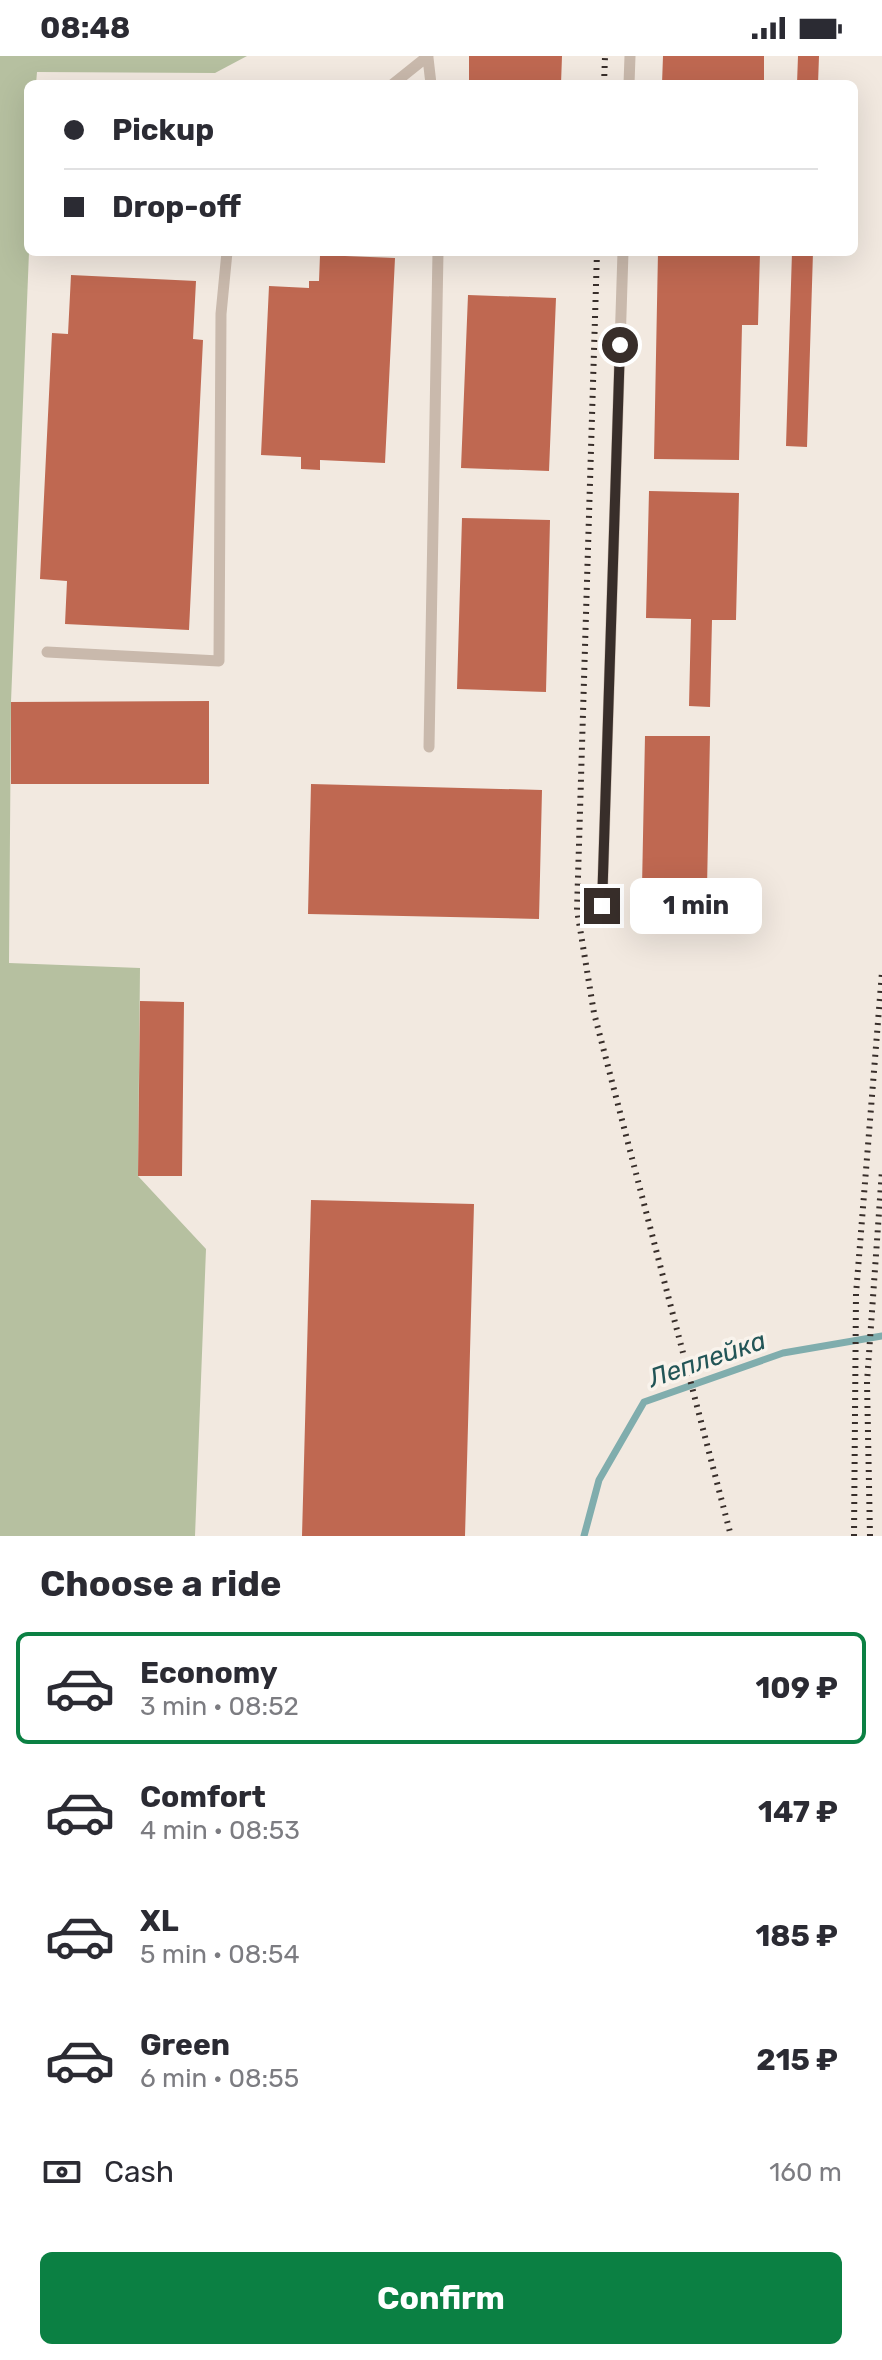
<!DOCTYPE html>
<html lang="en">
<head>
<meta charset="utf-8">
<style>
  :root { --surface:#fff; --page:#f7f7f7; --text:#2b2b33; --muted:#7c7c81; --line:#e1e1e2; --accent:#0b8043 }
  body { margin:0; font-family:Rubik,sans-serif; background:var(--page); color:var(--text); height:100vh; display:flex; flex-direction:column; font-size:30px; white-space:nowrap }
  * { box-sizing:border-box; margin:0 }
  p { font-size:26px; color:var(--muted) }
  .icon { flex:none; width:44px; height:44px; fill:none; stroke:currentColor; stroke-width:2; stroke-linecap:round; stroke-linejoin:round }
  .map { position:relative; height:1480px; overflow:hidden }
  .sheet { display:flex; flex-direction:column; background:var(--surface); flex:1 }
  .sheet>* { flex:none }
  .guide { position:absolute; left:24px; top:24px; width:834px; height:176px; border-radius:12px; box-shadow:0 8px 32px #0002; display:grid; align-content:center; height:176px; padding:0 40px; background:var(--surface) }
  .end { position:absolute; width:36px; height:36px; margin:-18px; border:10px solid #382e2a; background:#fff; box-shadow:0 0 0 4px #fff }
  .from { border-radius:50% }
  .bubble { position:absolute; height:56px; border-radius:12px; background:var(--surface); box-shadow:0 8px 32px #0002; font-size:26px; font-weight:700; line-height:56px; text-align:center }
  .guide b { display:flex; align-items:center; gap:28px; height:76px; font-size:30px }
  .guide b+b { border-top:2px solid var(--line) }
  .guide i { width:20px; height:20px; background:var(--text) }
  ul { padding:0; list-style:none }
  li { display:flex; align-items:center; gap:24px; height:112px; margin:0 16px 12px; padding:0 24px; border:4px solid transparent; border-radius:12px }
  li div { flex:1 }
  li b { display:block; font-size:30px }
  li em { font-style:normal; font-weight:700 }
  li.active { border-color:var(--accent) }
  li>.icon { width:72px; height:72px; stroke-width:1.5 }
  h2 { padding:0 40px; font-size:36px; line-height:96px }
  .pay { display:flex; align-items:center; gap:20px; height:88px; padding:0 40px; font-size:30px }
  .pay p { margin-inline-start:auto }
  .primary-button { display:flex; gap:16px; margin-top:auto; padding:16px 40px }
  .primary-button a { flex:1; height:92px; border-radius:12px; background:var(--accent); color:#fff; font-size:32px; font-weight:700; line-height:92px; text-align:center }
  .status { display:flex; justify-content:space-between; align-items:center; height:56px; padding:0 40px; background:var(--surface); direction:ltr }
  .status svg { height:22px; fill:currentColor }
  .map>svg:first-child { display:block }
</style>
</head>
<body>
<div class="status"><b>08:48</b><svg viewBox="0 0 49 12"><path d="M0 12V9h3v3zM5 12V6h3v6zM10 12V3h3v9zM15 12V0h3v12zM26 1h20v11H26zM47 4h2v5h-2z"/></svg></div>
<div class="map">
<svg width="882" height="1480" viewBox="0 0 882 1480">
  <rect width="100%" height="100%" fill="#f2e9e0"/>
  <!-- green -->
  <path fill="#b6c0a0" d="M0 0H247L215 17 37 16 36 28H28L29 196 11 646 9 907 140 912 138 1120 206 1193 195 1480H0Z"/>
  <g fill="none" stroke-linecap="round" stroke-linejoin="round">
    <!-- stream -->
    <path stroke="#80adad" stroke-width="7" d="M584 1480 599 1424 644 1346 783 1297 882 1280"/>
  </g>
  <!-- building -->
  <path fill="#bf6851" d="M469 0H562L561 28H469Z
    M663 0H764V28H662Z
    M798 0H819L818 28H797Z
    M658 196H760L758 269H742L739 404 654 403Z
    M792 196H813L807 391 786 390Z
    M320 199 395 202 385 407 320 404V414L301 413V401L261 399 269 230 309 232V225H319Z
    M71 219 196 225 193 283 203 284 189 574 65 568 67 525 40 523 52 277 68 278Z
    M468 239 556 242 549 415 461 412Z
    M649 435 739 437 736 564H712L710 651 689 650 691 563 646 562Z
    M462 462 550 464 546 636 457 633Z
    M209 645V728H11V646Z
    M645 680H710L707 832 686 831 685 863 662 862V831H642Z
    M311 728 542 734 539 863 308 858Z
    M140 945 184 946 182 1120H138Z
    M311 1144 474 1148 465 1480H302Z"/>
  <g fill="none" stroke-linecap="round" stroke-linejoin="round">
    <!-- service -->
    <path stroke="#c9b9ac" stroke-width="11" d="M428 2 431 28
      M393 28 428 0
      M629 28 630 0
      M47 596 219 605 221 258 227 196
      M429 691 438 196
      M602 850 623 196"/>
    <!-- rail -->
    <path stroke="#382e2a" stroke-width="6" stroke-dasharray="2 6" stroke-linecap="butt" d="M604 28 605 1
      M597 196 577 854 594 957 731 1480
      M854 1480 856 1238 882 916
      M870 1480 867 1326 882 1114"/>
  </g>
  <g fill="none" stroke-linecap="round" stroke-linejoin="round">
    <!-- route -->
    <path stroke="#382e2a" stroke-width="10" d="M602 850 620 289"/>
  </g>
  <g text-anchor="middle" stroke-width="7" stroke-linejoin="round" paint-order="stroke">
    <!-- water labels -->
    <g font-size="26" font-style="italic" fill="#225557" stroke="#f9f3ec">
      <text transform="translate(707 1303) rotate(-19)" y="9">Леплейка</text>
    </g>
  </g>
</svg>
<i class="end from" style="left:620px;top:289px"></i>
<i class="end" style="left:602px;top:850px"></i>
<div class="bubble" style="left:630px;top:822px;width:132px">1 min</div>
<div class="guide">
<b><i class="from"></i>Pickup</b>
<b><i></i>Drop-off</b>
</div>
</div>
<section class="sheet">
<h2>Choose a ride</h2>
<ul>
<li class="active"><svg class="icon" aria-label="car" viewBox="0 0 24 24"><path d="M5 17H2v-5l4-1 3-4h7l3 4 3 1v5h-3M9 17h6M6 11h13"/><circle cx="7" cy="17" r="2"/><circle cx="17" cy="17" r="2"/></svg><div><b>Economy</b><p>3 min · 08:52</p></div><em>109 ₽</em></li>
<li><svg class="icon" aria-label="car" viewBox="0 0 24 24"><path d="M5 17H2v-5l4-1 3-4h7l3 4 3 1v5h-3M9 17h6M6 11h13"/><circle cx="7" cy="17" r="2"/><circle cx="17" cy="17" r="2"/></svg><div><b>Comfort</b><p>4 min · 08:53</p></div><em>147 ₽</em></li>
<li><svg class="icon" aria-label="car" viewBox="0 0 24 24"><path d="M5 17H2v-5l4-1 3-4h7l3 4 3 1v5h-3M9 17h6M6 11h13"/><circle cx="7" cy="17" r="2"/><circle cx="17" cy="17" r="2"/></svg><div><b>XL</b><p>5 min · 08:54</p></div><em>185 ₽</em></li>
<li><svg class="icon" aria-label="car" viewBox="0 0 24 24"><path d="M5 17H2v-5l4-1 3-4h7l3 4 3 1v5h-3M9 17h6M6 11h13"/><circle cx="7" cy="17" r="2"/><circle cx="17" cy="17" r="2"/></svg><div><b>Green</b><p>6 min · 08:55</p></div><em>215 ₽</em></li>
</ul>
<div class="pay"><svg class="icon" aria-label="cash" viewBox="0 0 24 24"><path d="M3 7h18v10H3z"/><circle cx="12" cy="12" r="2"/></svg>Cash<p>160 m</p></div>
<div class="primary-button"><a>Confirm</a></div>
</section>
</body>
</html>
